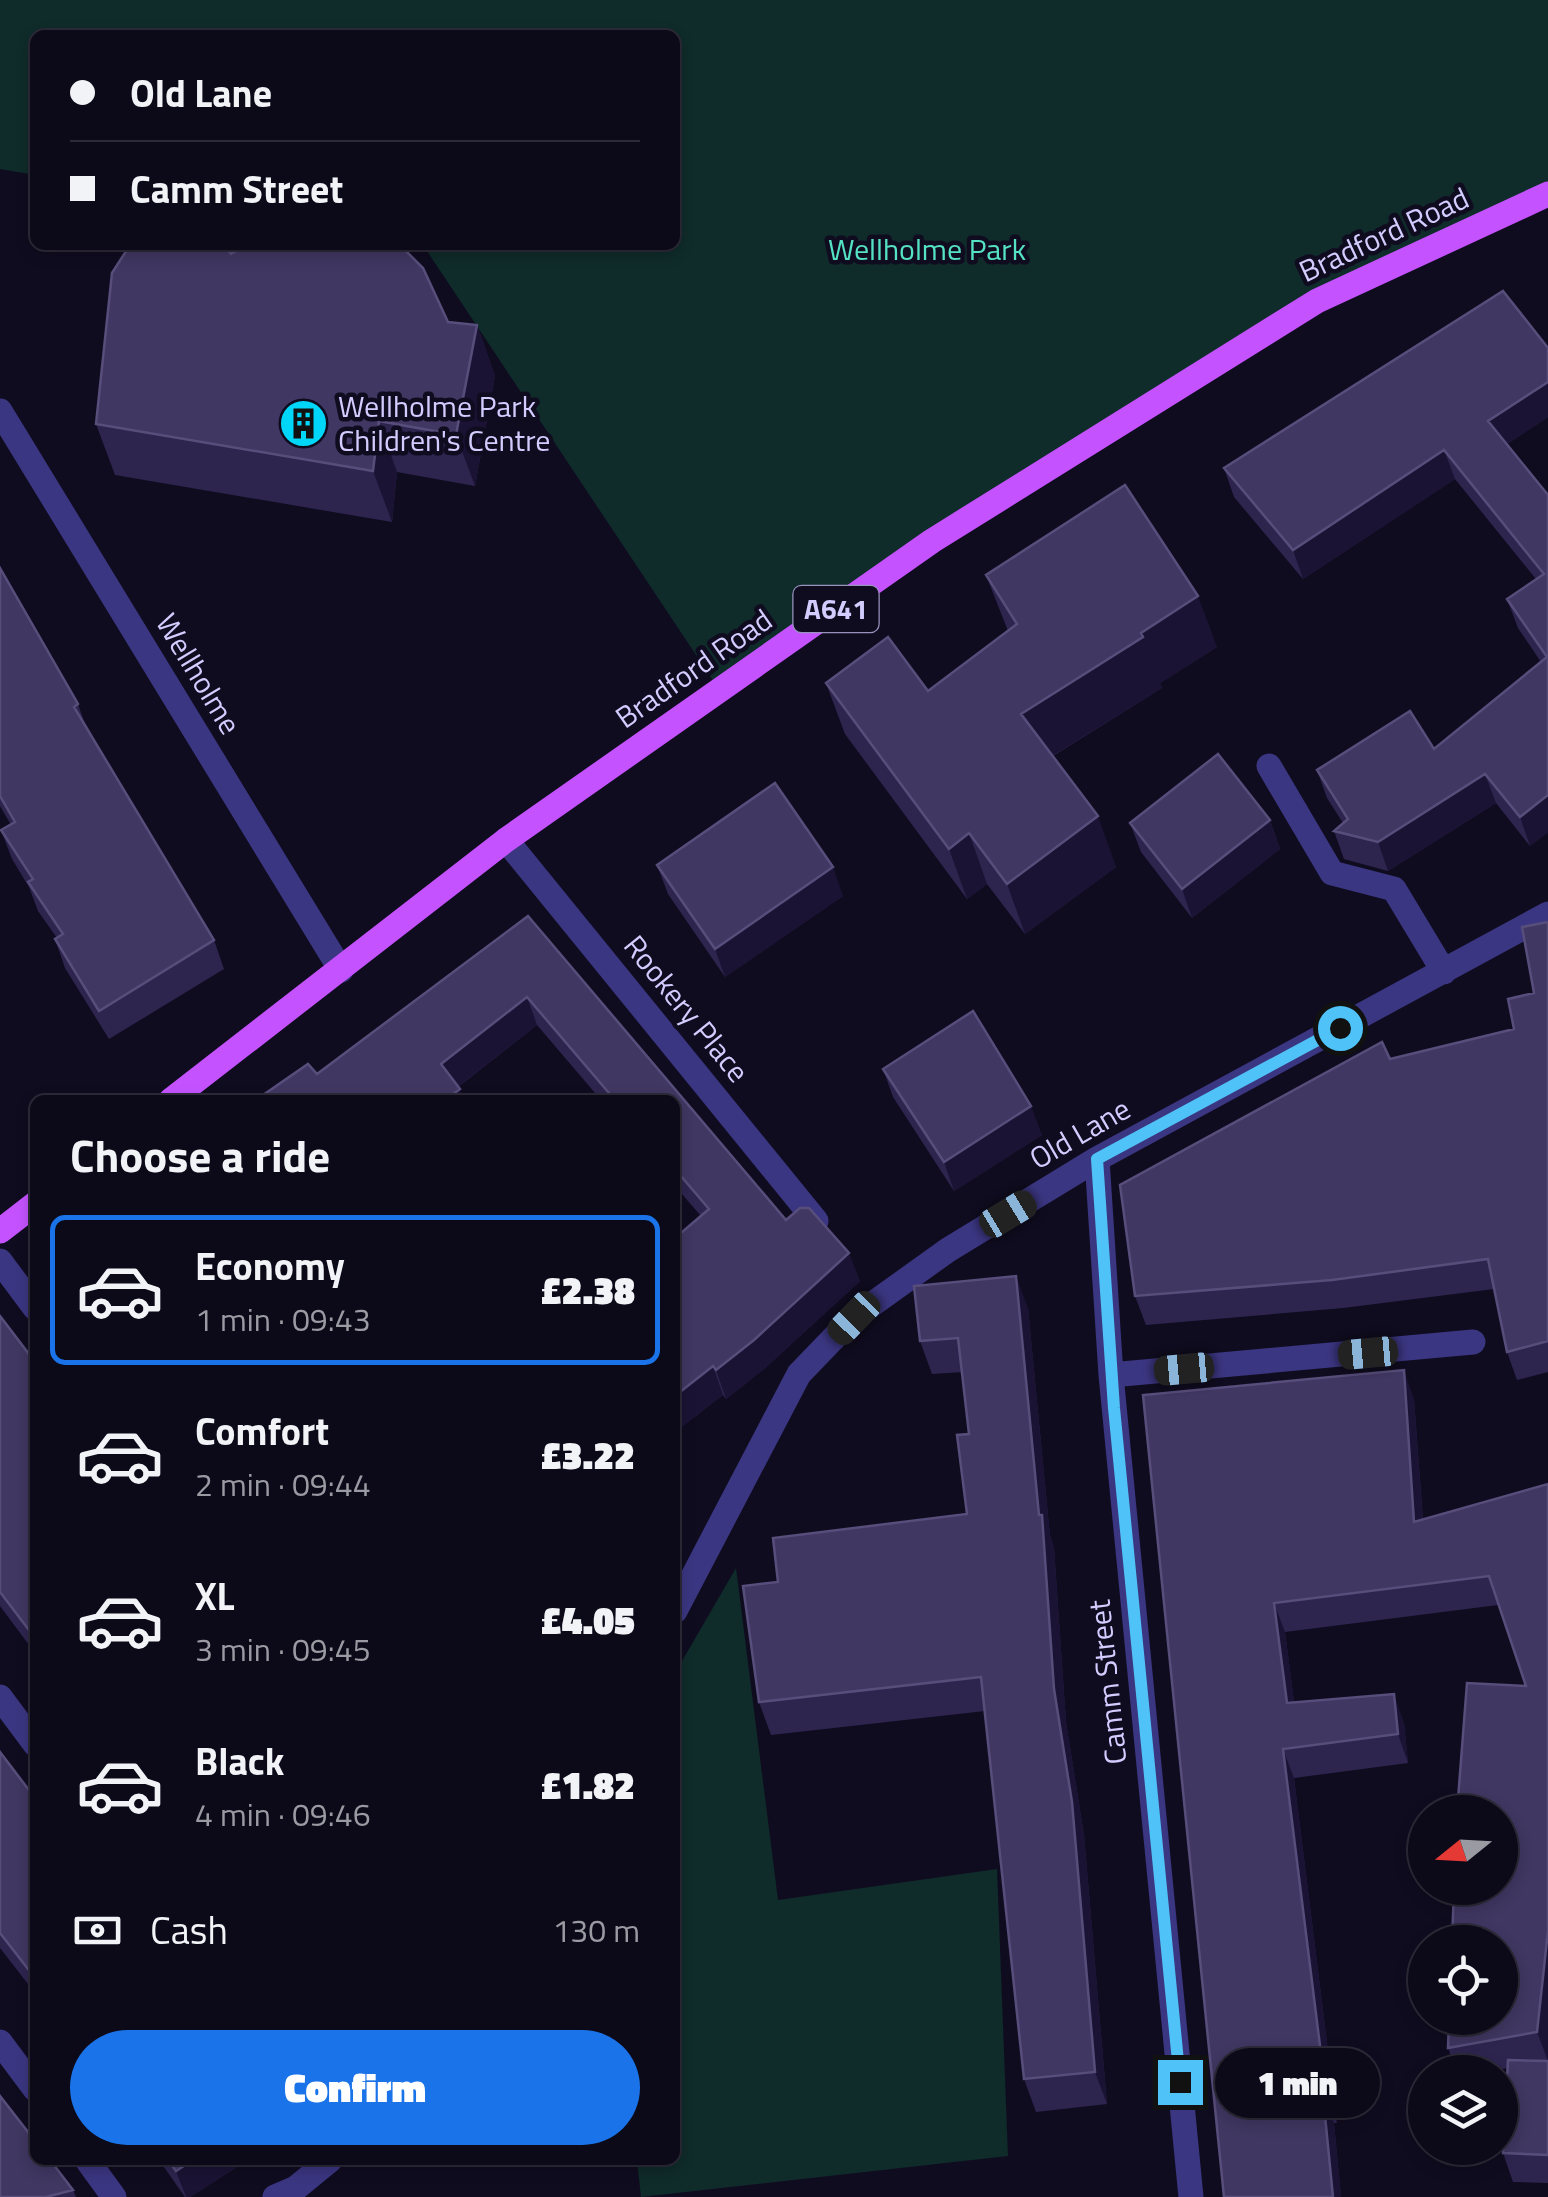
<!DOCTYPE html>
<html lang="en">
<head>
<meta charset="utf-8">
<style>
  :root { --surface:#0c0918; --page:#1a1725; --text:#f1f3f6; --muted:#9a9aa2; --line:#2c2a37; --accent:#1a73e8 }
  body { margin:0; font-family:"Titillium Web",sans-serif; background:var(--page); color:var(--text); height:100vh; display:flex; flex-direction:column; font-size:38px; white-space:nowrap }
  * { box-sizing:border-box; margin:0 }
  p { font-size:32px; color:var(--muted) }
  .icon { flex:none; width:55px; height:55px; fill:none; stroke:currentColor; stroke-width:2; stroke-linecap:round; stroke-linejoin:round }
  .map { position:relative; flex:1; overflow:hidden }
  .details { position:absolute; left:30px; top:1095px; width:650px; height:1070px; display:flex; flex-direction:column; background:var(--surface); border-radius:15px; box-shadow:0 5px 15px #0003,0 0 0 2px var(--line) }
  .details>* { flex:none }
  .hud { position:absolute; left:30px; top:30px; width:650px; height:220px; border-radius:15px; box-shadow:0 5px 15px #0003,0 0 0 2px var(--line); display:grid; align-content:center; height:220px; padding:0 40px; background:var(--surface) }
  .needle { width:65px; rotate:252deg }
  .controls { position:absolute; left:1408px; top:1795px; display:grid; gap:20px }
  .controls a { display:grid; place-items:center; width:110px; height:110px; border-radius:50%; background:var(--surface); box-shadow:0 5px 15px #0003,0 0 0 2px var(--line); font-size:50px }
  .end { position:absolute; width:45px; height:45px; margin:-22px; border:12px solid #4fc3f7; background:#111; box-shadow:0 0 0 5px #111 }
  .from { border-radius:50% }
  .bubble { position:absolute; height:70px; border-radius:35px; background:var(--surface); box-shadow:0 5px 15px #0003,0 0 0 2px var(--line); font-size:32px; font-weight:800; line-height:70px; text-align:center }
  .car { position:absolute; width:30px; height:60px; margin:-30px -15px; border-radius:12px; box-shadow:0 0 8px 2px #0007; background:linear-gradient(#222 24%,#8ab4d8 0 40%,#222 0 76%,#8ab4d8 0 86%,#222 0) }
  .hud b { display:flex; align-items:center; gap:35px; height:95px; font-size:38px }
  .hud b+b { border-top:2px solid var(--line) }
  .hud i { width:25px; height:25px; background:var(--text) }
  ul { padding:0; list-style:none }
  li { display:flex; align-items:center; gap:30px; height:150px; margin:0 20px 15px; padding:0 20px; border:5px solid transparent; border-radius:15px }
  li div { flex:1 }
  li b { display:block; font-size:38px }
  li em { font-style:normal; font-weight:800 }
  li.active { border-color:var(--accent) }
  li>.icon { width:90px; height:90px; stroke-width:1.5 }
  h2 { padding:0 40px; font-size:45px; line-height:120px }
  .pay { display:flex; align-items:center; gap:25px; height:110px; padding:0 40px; font-size:38px }
  .pay p { margin-inline-start:auto }
  .primary-button { display:flex; gap:20px; margin-top:auto; padding:20px 40px }
  .primary-button a { flex:1; height:115px; border-radius:60px; background:var(--accent); color:#fff; font-size:40px; font-weight:800; line-height:115px; text-align:center }
  .map>svg:first-child { display:block }
</style>
</head>
<body>
<div class="map">
<svg width="1548" height="2197" viewBox="0 0 1548 2197">
  <rect width="100%" height="100%" fill="#100c20"/>
  <!-- green -->
  <path fill="#0f2b2a" d="M0 0H1548V194L1316 301 720 691 423 245H675V35H35V175L0 169Z
    M736 1568 778 1900 997 1869 1008 2156 641 2197 637 2160H675V1673Z"/>
  <g fill="none" stroke-linecap="round" stroke-linejoin="round">
    <!-- minor -->
    <path stroke="#3b3681" stroke-width="25" d="M0 411 341 970
      M1269 766 1332 873 1394 889 1444 972
      M506 840 816 1221
      M1097 1159 1111 1375 1191 2197
      M0 1261 35 1308
      M1111 1375 1473 1342
      M675 1611 799 1374 853 1318 948 1250 1097 1159 1548 914
      M0 1697 35 1744
      M0 2042 35 2089
      M87 2160 114 2197
      M275 2197 296 2188 330 2160"/>
    <!-- major -->
    <path stroke="#c453ff" stroke-width="25" d="M171 1100 506 840 932 541 1317 301 1548 194
      M0 1231 35 1204"/>
  </g>
  <!-- wall -->
  <path fill="#2e254f" d="M231 254 448 322 477 325 495 376 475 486 397 472 392 522 115 475 96 424Z
    M1548 417 1507 444 1548 495V832L1530 846 1496 803 1388 871 1344 859 1334 831 1343 823 1327 798 1317 770 1434 749 1541 662 1518 628 1507 599 1536 579 1455 479 1303 579 1234 497 1224 468Z
    M0 568 78 704 86 727 214 940 224 969 109 1039 65 968 55 939 57 938 38 911 29 887 12 859 1 830 11 825 0 806Z
    M986 575 1217 647 1160 683 1162 688 1053 756 1116 867 1025 934 987 884 967 899 845 734 826 683 928 691 1008 631Z
    M1270 820 1280 849 1192 918 1141 852 1130 823Z
    M657 865 843 896 725 977 668 894Z
    M528 916 786 1220 860 1281 764 1369 726 1399 723 1395 675 1432V1238L701 1216 675 1186V1100H601L537 1025 458 1087 464 1100H256L317 1074Z
    M1548 922V1372L1517 1380 1507 1352 1494 1289 1343 1308 1146 1325 1135 1296 1390 1059 1514 1029 1534 993Z
    M883 1069 1042 1135 954 1191 893 1097Z
    M1028 1308 1050 1536 1054 1548 1066 1722 1084 1835 1107 2104 1036 2112 1024 2079 985 1711 771 1735 759 1702 778 1582 967 1514 969 1434 962 1372 932 1374 920 1341Z
    M0 1316 35 1362V1653L0 1606Z
    M1143 1395 1414 1399 1423 1520 1548 1484V2183L1513 2182 1503 2153 1508 2068 1481 2072H1457L1448 2048 1526 1686 1498 1605 1285 1632 1294 1702 1404 1723 1408 1763 1294 1778 1337 2123H1334L1341 2197Z
    M0 1752 35 1798V1993L0 1948Z
    M159 2160H248L190 2197H185Z
    M73 2190 76 2197H0Z"/>
  <!-- shaded-wall -->
  <path fill="#1b1334" d="M477 325 495 376 475 486 456 435Z
    M1548 382V417L1499 449 1488 421Z
    M379 421 397 472 392 522 373 471Z
    M1444 450 1455 479 1303 579 1293 550Z
    M1198 596 1217 647 1160 683 1162 688 1039 764 1021 714Z
    M1485 774 1496 803 1388 871 1378 842Z
    M1548 795V832L1530 846 1520 817Z
    M1098 816 1116 867 1025 934 1007 884Z
    M1270 820 1280 849 1192 918 1182 889Z
    M969 833 987 884 967 899 949 849Z
    M833 867 843 896 725 977 715 949Z
    M527 997 537 1025 451 1092 441 1064Z
    M460 1089 464 1100H445Z
    M1031 1106 1042 1135 954 1191 944 1162Z
    M849 1253 860 1281 764 1369 726 1399 716 1370Z
    M1016 1276 1028 1308 1050 1536 1054 1548 1066 1722 1084 1835 1107 2104 1095 2072 1054 1689Z
    M713 1366 723 1395 675 1432V1396Z
    M1404 1370 1414 1399 1425 1551 1414 1522Z
    M1274 1603 1285 1632 1298 1732 1287 1703Z
    M1394 1694 1404 1723 1408 1763 1398 1734Z
    M1283 1749 1294 1778 1337 2123 1326 2094Z
    M1548 1931V2061L1537 2032Z
    M1323 2095 1334 2123 1341 2197H1333Z
    M193 2160H248L190 2197H186L176 2171Z"/>
  <!-- building -->
  <path fill="#403762" stroke="#574e7b" stroke-width="2.5" d="M130 245H224L231 254 247 245H400L423 268 448 322 477 325 456 435 379 421 373 471 96 424 112 273Z
    M1503 291 1548 348V382L1488 421 1548 495V795L1520 817 1485 774 1378 842 1334 831 1348 819 1317 770 1410 711 1434 749 1547 657 1507 599 1544 574 1444 450 1293 550 1224 468Z
    M1125 485 1198 596 1141 633 1143 637 1021 714 1098 816 1007 884 969 833 949 849 826 683 888 637 928 691 1017 624 986 575Z
    M0 568 78 704 74 707 214 940 99 1011 55 939 63 934 28 882 33 879 1 830 15 822 0 796Z
    M1218 754 1270 820 1182 889 1130 823Z
    M775 783 833 867 715 949 657 865Z
    M528 916 786 1220 800 1208H809L849 1253 754 1340 716 1370 713 1366 675 1396V1238L709 1209 675 1169V1100H615L527 997 441 1064 460 1089 445 1100H256L308 1064 317 1074Z
    M1548 922V1341L1507 1352 1488 1259 1332 1280 1135 1296 1120 1185 1382 1042 1390 1059 1514 1029 1508 999 1534 993 1522 927Z
    M973 1011 1031 1106 944 1162 883 1069Z
    M1016 1276 1039 1515H1042L1054 1689 1072 1802 1095 2072 1024 2079 981 1677 759 1702 743 1586 778 1582 773 1538 967 1514 957 1435 969 1434 958 1338 920 1341 914 1286Z
    M0 1316 35 1362V1638L0 1592Z
    M1404 1370 1414 1522 1548 1484V1931L1537 2032 1448 2048 1449 2018H1500V1942H1452L1454 1888H1500V1812H1457L1467 1683 1526 1686 1489 1576 1274 1603 1287 1703 1394 1694 1398 1734 1283 1749 1326 2094 1323 2095 1333 2197H1224L1143 1395Z
    M0 1752 35 1798V1978L0 1933Z
    M1508 2060 1548 2061V2155L1503 2153Z
    M0 2096 35 2141V2160H50L73 2190 46 2197H0Z
    M168 2160H193L176 2171Z"/>
  <g fill="none" stroke-linecap="round" stroke-linejoin="round">
    <!-- route -->
    <path stroke="#4fc3f7" stroke-width="12" d="M1180 2082 1114 1408 1097 1159 1340 1028"/>
  </g>
  <!-- icons -->
  <defs>
    <symbol id="building-disc" viewBox="-11 -11 22 22"><circle r="9.5" fill="#00d6f7" stroke="#100c20"/><path d="M-4-6H4V6H1V3H-1V6H-4ZM-2.5-4.3h1.7v1.8h-1.7ZM.8-4.3h1.7v1.8H.8ZM-2.5-1h1.7V.8h-1.7ZM.8-1h1.7V.8H.8Z" fill="#111"/></symbol>
  </defs>
  <g fill-rule="evenodd">
    <use href="#building-disc" x="276" y="396" width="55" height="55"/>
  </g>
  <g text-anchor="middle" stroke-width="9" stroke-linejoin="round" paint-order="stroke">
    <!-- shield labels -->
    <rect fill="#100c20" stroke="#9892bc" stroke-width="2.5" x="793.5" y="586" width="85" height="46" rx="8"/>
    <g font-size="28" font-weight="bold" fill="#d3ccff">
      <text x="836" y="619">A641</text>
    </g>
    <!-- street labels -->
    <g font-size="30" fill="#d3ccff" stroke="#100c20">
      <text transform="translate(1384 235) rotate(-25)" y="10">Bradford Road</text>
      <text transform="translate(694 669) rotate(-35)" y="10">Bradford Road</text>
      <text transform="translate(198 674) rotate(59)" y="10">Wellholme</text>
      <text transform="translate(686 1009) rotate(51)" y="10">Rookery Place</text>
      <text transform="translate(1080 1134) rotate(-30)" y="10">Old Lane</text>
      <text transform="translate(1108 1682) rotate(-96)" y="10">Camm Street</text>
    </g>
    <!-- park labels -->
    <g font-size="30" fill="#55e2c3" stroke="#100c20">
      <text x="927" y="260">Wellholme Park</text>
    </g>
    <!-- poi labels -->
    <g font-size="30" fill="#d3ccff" stroke="#100c20" text-anchor="start">
      <text x="338" y="417">Wellholme Park<tspan x="338" dy="34">Children's Centre</tspan></text>
    </g>
  </g>
</svg>
<div class="controls">
<a><svg class="needle" viewBox="-14 -14 28 28"><path d="M0-13l5 13h-10z" fill="#e53935"/><path d="M0 13l5-13h-10z" fill="#9a9aa2"/></svg></a>
<a><svg class="icon" aria-label="locate" viewBox="0 0 24 24"><circle cx="12" cy="12" r="6"/><path d="M12 2v4M12 18v4M2 12h4M18 12h4"/></svg></a>
<a><svg class="icon" aria-label="layers" viewBox="0 0 24 24"><path d="M12 4l9 5-9 5-9-5zM3 14l9 5 9-5"/></svg></a>
</div>
<i class="end from" style="left:1340px;top:1028px"></i>
<i class="end" style="left:1180px;top:2082px"></i>
<div class="bubble" style="left:1215px;top:2048px;width:165px">1 min</div>
<i class="car" style="left:1008px;top:1214px;rotate:59deg"></i>
<i class="car" style="left:854px;top:1318px;rotate:224deg"></i>
<i class="car" style="left:1368px;top:1353px;rotate:265deg"></i>
<i class="car" style="left:1184px;top:1369px;rotate:265deg"></i>
<div class="hud">
<b><i class="from"></i>Old Lane</b>
<b><i></i>Camm Street</b>
</div>
<section class="details">
<h2>Choose a ride</h2>
<ul>
<li class="active"><svg class="icon" aria-label="car" viewBox="0 0 24 24"><path d="M5 17H2v-5l4-1 3-4h7l3 4 3 1v5h-3M9 17h6M6 11h13"/><circle cx="7" cy="17" r="2"/><circle cx="17" cy="17" r="2"/></svg><div><b>Economy</b><p>1 min · 09:43</p></div><em>£2.38</em></li>
<li><svg class="icon" aria-label="car" viewBox="0 0 24 24"><path d="M5 17H2v-5l4-1 3-4h7l3 4 3 1v5h-3M9 17h6M6 11h13"/><circle cx="7" cy="17" r="2"/><circle cx="17" cy="17" r="2"/></svg><div><b>Comfort</b><p>2 min · 09:44</p></div><em>£3.22</em></li>
<li><svg class="icon" aria-label="car" viewBox="0 0 24 24"><path d="M5 17H2v-5l4-1 3-4h7l3 4 3 1v5h-3M9 17h6M6 11h13"/><circle cx="7" cy="17" r="2"/><circle cx="17" cy="17" r="2"/></svg><div><b>XL</b><p>3 min · 09:45</p></div><em>£4.05</em></li>
<li><svg class="icon" aria-label="car" viewBox="0 0 24 24"><path d="M5 17H2v-5l4-1 3-4h7l3 4 3 1v5h-3M9 17h6M6 11h13"/><circle cx="7" cy="17" r="2"/><circle cx="17" cy="17" r="2"/></svg><div><b>Black</b><p>4 min · 09:46</p></div><em>£1.82</em></li>
</ul>
<div class="pay"><svg class="icon" aria-label="cash" viewBox="0 0 24 24"><path d="M3 7h18v10H3z"/><circle cx="12" cy="12" r="2"/></svg>Cash<p>130 m</p></div>
<div class="primary-button"><a>Confirm</a></div>
</section>
</div>
</body>
</html>
